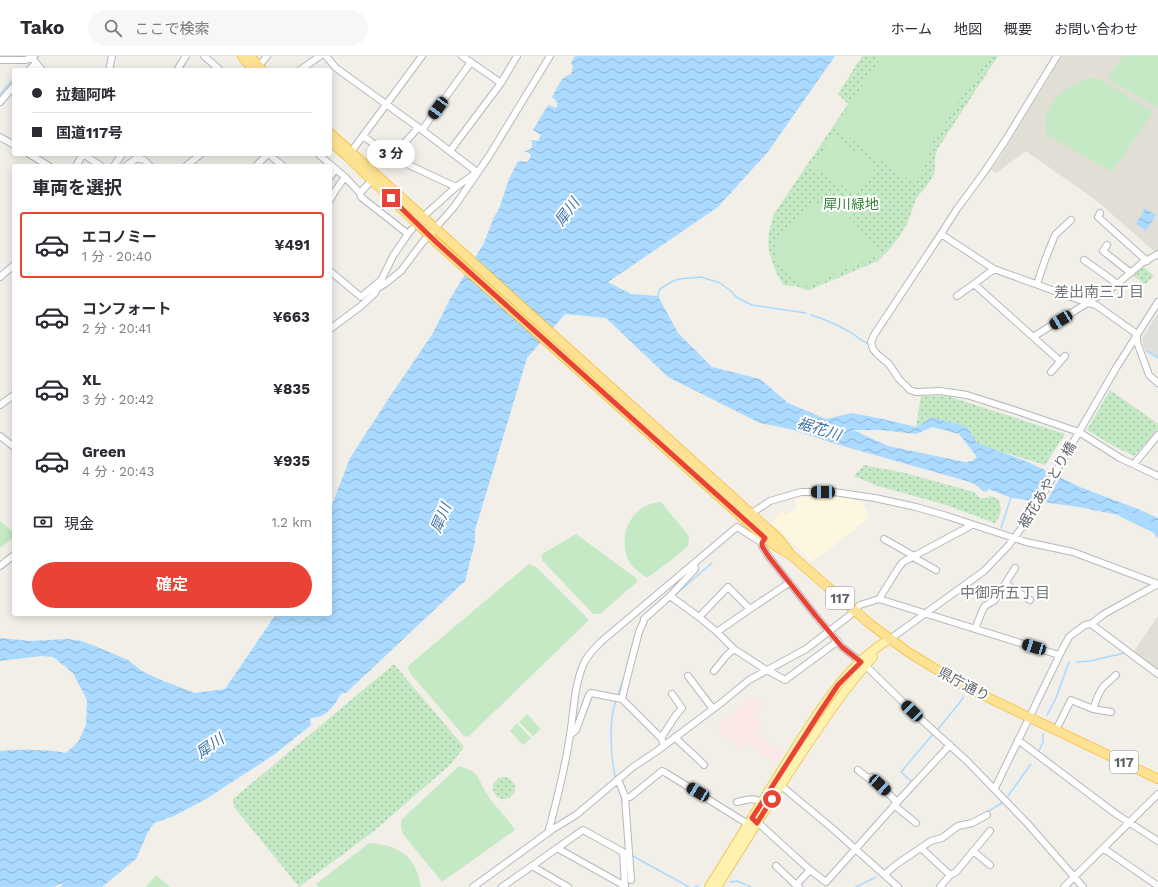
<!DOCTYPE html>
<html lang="ja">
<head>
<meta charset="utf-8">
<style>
  :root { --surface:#fff; --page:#f7f7f7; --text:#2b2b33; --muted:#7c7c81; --line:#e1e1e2; --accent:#ea4335 }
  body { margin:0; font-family:"Work Sans","Noto Sans JP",sans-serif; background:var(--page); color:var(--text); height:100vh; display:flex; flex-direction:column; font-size:15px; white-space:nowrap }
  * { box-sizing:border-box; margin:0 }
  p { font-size:13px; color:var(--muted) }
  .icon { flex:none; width:22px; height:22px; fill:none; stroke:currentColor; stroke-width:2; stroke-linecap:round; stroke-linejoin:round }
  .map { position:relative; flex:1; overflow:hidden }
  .details { position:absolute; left:12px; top:108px; width:320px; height:452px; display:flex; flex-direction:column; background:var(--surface); border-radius:4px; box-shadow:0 2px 10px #0003 }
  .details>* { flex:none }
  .banner { position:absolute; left:12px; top:12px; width:320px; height:88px; border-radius:4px; box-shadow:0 2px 10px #0003; display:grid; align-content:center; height:88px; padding:0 20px; background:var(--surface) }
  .end { position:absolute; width:18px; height:18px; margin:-9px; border:5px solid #ea4335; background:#fff; box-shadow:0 0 0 2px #fff }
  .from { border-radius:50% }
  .bubble { position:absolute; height:28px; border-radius:14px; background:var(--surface); box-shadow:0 2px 10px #0003; font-size:13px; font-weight:700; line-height:28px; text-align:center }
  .car { position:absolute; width:12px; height:24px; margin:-12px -6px; border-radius:5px; box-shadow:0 0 3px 1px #0007; background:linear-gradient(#222 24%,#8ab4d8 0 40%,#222 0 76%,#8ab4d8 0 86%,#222 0) }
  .banner b { display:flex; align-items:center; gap:14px; height:38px; font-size:15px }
  .banner b+b { border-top:1px solid var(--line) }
  .banner i { width:10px; height:10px; background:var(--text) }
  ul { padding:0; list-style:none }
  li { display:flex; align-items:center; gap:12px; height:66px; margin:0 8px 6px; padding:0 12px; border:2px solid transparent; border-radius:4px }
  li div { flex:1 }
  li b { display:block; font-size:15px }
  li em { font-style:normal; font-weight:700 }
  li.active { border-color:var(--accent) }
  li>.icon { width:36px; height:36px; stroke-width:1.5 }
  h2 { padding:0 20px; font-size:18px; line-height:48px }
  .pay { display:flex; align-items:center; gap:10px; height:44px; padding:0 20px; font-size:15px }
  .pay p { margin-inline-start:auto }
  .button { display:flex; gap:8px; margin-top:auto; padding:8px 20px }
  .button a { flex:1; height:46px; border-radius:24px; background:var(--accent); color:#fff; font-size:16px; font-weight:700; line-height:46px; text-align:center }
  header { display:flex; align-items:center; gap:24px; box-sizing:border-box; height:56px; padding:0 20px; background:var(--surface); border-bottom:1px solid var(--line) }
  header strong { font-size:19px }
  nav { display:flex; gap:22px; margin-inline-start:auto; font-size:14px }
  .search { width:280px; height:36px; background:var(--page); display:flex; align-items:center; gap:10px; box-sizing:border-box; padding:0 14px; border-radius:22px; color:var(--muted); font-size:15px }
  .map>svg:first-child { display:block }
</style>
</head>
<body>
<header>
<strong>Tako</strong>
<div class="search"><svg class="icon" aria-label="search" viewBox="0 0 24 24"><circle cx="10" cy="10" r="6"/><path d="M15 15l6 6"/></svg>ここで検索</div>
<nav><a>ホーム</a><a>地図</a><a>概要</a><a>お問い合わせ</a></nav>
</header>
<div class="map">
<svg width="1158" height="831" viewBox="0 0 1158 831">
  <defs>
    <pattern id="grass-dots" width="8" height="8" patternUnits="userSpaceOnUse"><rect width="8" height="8" fill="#c5e8c5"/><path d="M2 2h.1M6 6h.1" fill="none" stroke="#a3c0a4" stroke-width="1.8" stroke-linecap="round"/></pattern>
    <pattern id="water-waves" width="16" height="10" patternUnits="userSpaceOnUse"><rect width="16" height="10" fill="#aadaff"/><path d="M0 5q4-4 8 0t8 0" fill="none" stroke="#8eb4d2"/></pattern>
  </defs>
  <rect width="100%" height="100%" fill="#f1efe8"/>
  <!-- commercial -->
  <path fill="#fef7e0" d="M828 439 860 445 870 461 813 506 771 467 782 455 786 459 796 453 795 442Z"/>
  <!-- industrial -->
  <path fill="#e0deda" d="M1158 257V302L1145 294 1142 284V282Z"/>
  <!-- education -->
  <path fill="#e1ded6" d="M1062 0H1158V196L1156 197 1097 145 1026 95 996 117 991 114 1000 102Z
    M1157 561H1158V616L1133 597Z"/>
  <!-- medical -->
  <path fill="#fce8e6" d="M753 640 765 650 756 660 763 666 756 675 783 698 776 709 746 684 744 686 747 688 742 695 716 672Z"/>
  <!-- grass -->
  <path fill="url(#grass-dots)" d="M862 0H998L938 92 935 101V115L931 124 916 143 907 168 899 181 888 195 878 205 809 234H805L796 230 783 229C774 213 766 196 769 177 770 171 772 164 774 158L848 48 838 38Z
    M1143 210 1154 220 1145 228 1132 219Z
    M1110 334 1158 368V373L1134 400 1112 389 1087 374Z
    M921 340H947L1065 378 1045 409 989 392 977 387 932 361 916 371Z
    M864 409 905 417 974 436 980 442H988L990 440 998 443C1003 453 1001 459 995 467L943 448 878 430 854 420Z
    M394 608 464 691 452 707 374 775 299 831 234 751 233 743Z
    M493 732a11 11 0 1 1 22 0a11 11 0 1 1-22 0Z"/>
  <!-- garden -->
  <path fill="#c5e8c5" d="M882 0H991L960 43 927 96 928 103 918 122 913 127 866 94 835 71Z
    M1123 0H1158V48L1156 51 1108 22Z
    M1088 22H1096L1103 25 1153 56 1112 116 1046 78C1046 74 1045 69 1046 65 1048 43 1069 29 1088 22Z
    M833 79 876 111 860 135 854 137 812 111Z
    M832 141 880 196 878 199 815 227 805 230 797 227 789 220 777 203 775 182 810 150Z
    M661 446 689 480 688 490 674 502 647 522C642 518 636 514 632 510 620 494 623 468 638 455 645 449 652 447 661 446Z
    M0 465 14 477V481L0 492Z
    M576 478 637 523V526L600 558H593L542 504V498Z
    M529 508 537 512 589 564 468 681 464 680 409 616 408 610Z
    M527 658 541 673 533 680 519 666Z
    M517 667 531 682 523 689 510 675Z
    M459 710C463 712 470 713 473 716 479 721 481 728 485 735 493 749 506 760 515 774L442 826 403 778 401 771V764Z
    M369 787C399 789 416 800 421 831H319L316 828Z
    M156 819 170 831H146Z"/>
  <!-- water -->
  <path fill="url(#water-waves)" fill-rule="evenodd" d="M575 0H835L767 97 718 151 608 226 631 238 658 240 678 277 712 311 760 323 788 347 826 363 852 357 883 363 916 371 932 361 967 371 977 387 1028 406 1080 431 1114 444 1138 453 1158 462V482L1156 481C1153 470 1143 467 1133 462L1129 464 1118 459 1079 451 1012 442 988 433 987 436C981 435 977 428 970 426L836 388 790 373 760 367 668 321 606 262 565 258 527 302 475 474V486L465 525 346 637H342C336 645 332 654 323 659 319 662 315 660 310 663L311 669 275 698 206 743 174 760 154 767 147 778 136 803 102 831H61L63 827 54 831H0V695C22 693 45 693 66 697L78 686 86 669 87 644 73 617 53 601 41 600 0 605V582L31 585 68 583 81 585 95 590 128 604 142 615 161 624 195 637 225 633 276 558H330V454L350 402 389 342 433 277 450 243 484 187 494 161 499 153 509 123 518 105 527 106 529 104 531 99 529 97 523 95 529 94 532 91V86L530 84 538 85 541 79 533 74 548 49 556 52 558 47 552 41C557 33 561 20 571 18L573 11 571 7ZM932 371 959 378 977 401 972 405 965 406 888 390 853 374H881L916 378Z
    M1145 152 1156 159 1146 175 1136 168Z"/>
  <!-- pier -->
  <path fill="#f1efe8" d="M1049 414 1061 420 1045 448 1031 446Z"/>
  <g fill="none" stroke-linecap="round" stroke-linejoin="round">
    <!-- stream -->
    <path stroke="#aadaff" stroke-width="1.5" d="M35 4 39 0
      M24 14 32 6
      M0 39 4 33 14 23
      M657 242 660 233 673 225 679 223 701 221 720 227 731 235 736 241 752 249 806 257
      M811 259C824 263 836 268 848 275 855 278 859 284 867 287
      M1147 295 1158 302
      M1001 472 1011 441
      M676 538 712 507
      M635 578 639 569
      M1077 606 1091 605 1107 601 1125 597
      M618 640 623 624
      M1047 659 1056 642 1069 606
      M938 673 961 645 963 641
      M1038 697 1043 686V678
      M615 720C611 701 608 661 617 643
      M912 726 901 716 933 678
      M622 740 624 768
      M1008 740 1031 708
      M1108 749 1122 758
      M987 756 1002 747
      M631 799 689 831
      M530 808 580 772
      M628 824V831
      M730 826 737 825 751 831
      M497 831 518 816
      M695 831 698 830
      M856 831 876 821"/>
    <!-- river -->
    <path stroke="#aadaff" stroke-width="9" d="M1123 457 1158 474"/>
    <defs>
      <path id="minor" d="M204 0 220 14
        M326 0 336 12 422 74 477 116
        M462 0 501 27
        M1057 0 1005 85 985 115 957 153 941 178 874 279 871 286 873 293 877 298 889 308 899 323 910 334 916 336 940 335 967 339 1017 355 1079 376 1120 402 1158 420
        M32 2 42 14
        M0 4H26L34 0
        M259 10 267 0
        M29 14 36 7
        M109 14 112 0
        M177 14 186 0
        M300 14 320 0
        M0 46 14 30
        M422 74 471 6
        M363 80 392 101 456 131
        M0 81 14 89
        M450 95 501 27 517 0
        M351 96 422 0
        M29 98 49 110
        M268 98 283 110
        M318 98 345 121 360 137
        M392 101 418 72
        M76 110 83 98 101 110
        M114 110 122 98
        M126 110 137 102 144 104 150 110
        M186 110 201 98
        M256 110 268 98
        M330 121 336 113
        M372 124 360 137 361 141 408 178 412 173
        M330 144 335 135 345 121
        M1100 157 1098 161 1147 205
        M426 158 456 131 476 117
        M941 178 994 213 1088 247 1096 249 1134 276 1137 280V286L1149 319 1158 327
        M1107 189 1103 195 1131 217
        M1084 204C1095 212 1106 219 1117 228
        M330 215 361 241 381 224
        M0 221 14 209
        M974 228 1060 305
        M1037 228 1045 204 1055 179 1071 164
        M378 232 386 227 401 215 422 187 454 151 489 100 550 0
        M957 240 974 228 994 213
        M330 273 361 250 375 237 393 200 408 178
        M1033 281 1116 229 1142 207 1158 198
        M1051 316 1065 300
        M0 349 14 339
        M0 380 14 391
        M1134 408 1158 379
        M755 455 770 445 801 436H834L875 442 916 451 947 460 1026 486 1073 496 1158 528
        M884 483 914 500
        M913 501 936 514
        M0 510 14 499
        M1006 528 1030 544
        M670 540 699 561 717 576 734 593 763 612 785 624 838 585
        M879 543 899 511 903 506 972 469
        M699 561 728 531 750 553
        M1091 568 1158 618
        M975 573 983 553 985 550 995 544 1015 512
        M717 576 750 553 789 527
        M890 583 984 515 1009 489 1031 459 1116 312 1158 246
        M866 610 912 655 967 705 1027 767 1083 831
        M714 615 726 600 734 593
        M688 620 713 653
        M622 643C627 621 633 599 639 576 640 571 644 569 644 563L670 540 695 513 694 508
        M1093 653 1111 656
        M1056 674 1071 644 1093 653C1096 646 1098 636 1104 630 1108 626 1112 623 1116 619
        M571 678 574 676 576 674 589 639 591 637 622 643 661 682 664 689
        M675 681C684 691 695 699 704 709
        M661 682 676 659 682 652 672 638
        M1018 684 1116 758 1158 785
        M858 714 869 723 871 721 897 746
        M618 723 625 741H630L662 715 666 717 751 770
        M778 727 833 773 898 831
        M994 732 996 730 1062 594 1069 581 1074 577 1085 569 1091 568 1104 558 1158 528
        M625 741 631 824
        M737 746C746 744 753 741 761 746
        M894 749 916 767
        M755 764 810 814 826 826 901 742 950 689
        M548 777C557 744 565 712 570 679 574 655 574 629 584 607 588 598 596 591 603 584L737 471 762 487V490L769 501 816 560 842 591 861 606
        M557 792 625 830
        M921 792 950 819
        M1103 792 1158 830
        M973 795 990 809
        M532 810 568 831
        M776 810 796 829
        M885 818 897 808 931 785 942 782 958 770 972 767 987 759
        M473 831 553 773 576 759 633 711 657 695 721 647 749 624 806 593 849 560 860 549 879 543 1059 599
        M502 831 583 774 623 796 625 831
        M799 831 796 829 810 814
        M940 831 950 819 956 816 990 775
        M1064 831 1158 738"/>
      <path id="major" d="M709 831C733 792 757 754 781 715 809 671 843 609 890 583
        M717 831C745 786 773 741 802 697 824 664 846 631 873 601"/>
      <path id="highway" d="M242 0 253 14
        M250 0 262 14
        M330 77 779 483 789 496
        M330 85 348 101 436 186 765 482 777 491 791 499 870 568 908 596 939 615 968 632 1158 723"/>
    </defs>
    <!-- minor casing -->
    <use href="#minor" stroke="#b5b8bc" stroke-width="8"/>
    <!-- major casing -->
    <use href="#major" stroke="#f2c960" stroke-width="10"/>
    <!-- highway casing -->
    <use href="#highway" stroke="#f9ab00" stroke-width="10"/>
    <!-- minor -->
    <use href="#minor" stroke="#fff" stroke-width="6"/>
    <!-- major -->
    <use href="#major" stroke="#fff2af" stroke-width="8"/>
    <!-- highway -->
    <use href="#highway" stroke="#fde293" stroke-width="9"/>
  </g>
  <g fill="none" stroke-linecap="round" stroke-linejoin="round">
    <!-- route -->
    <path stroke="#ea4335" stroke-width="5" d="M391 142 436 186 765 482 762 487V490L769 501 816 560 842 591 861 606 838 629 820 656 752 762 757 767 772 743"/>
  </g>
  <g text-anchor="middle" stroke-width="4" stroke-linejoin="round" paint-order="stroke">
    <!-- shield labels -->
    <g fill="#fff" stroke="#8f9295" stroke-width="1">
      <rect x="826" y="531" width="28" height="22" rx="3"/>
      <rect x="1110" y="695" width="28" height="22" rx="3"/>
    </g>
    <g font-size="13" font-weight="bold" fill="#5f6368">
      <text x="840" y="547">117</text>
      <text x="1124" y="711">117</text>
    </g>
    <!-- park labels -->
    <g font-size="14" fill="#348238" stroke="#fff">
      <text x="851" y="153">犀川緑地</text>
    </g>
    <!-- street labels -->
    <g font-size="14" fill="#5f6368" stroke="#fff">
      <text transform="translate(1047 429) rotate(-59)" y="5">裾花あやとり橋</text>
      <text transform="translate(964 628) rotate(28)" y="5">県庁通り</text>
    </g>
    <!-- water labels -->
    <g font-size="15" font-style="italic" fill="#4174aa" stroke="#fff">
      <text transform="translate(567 156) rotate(-53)" y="5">犀川</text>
      <text transform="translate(819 373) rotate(17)" y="5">裾花川</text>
      <text transform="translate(441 462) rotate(-67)" y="5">犀川</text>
      <text transform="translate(210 690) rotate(-35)" y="5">犀川</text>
    </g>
    <!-- neighbourhood labels -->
    <g font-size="15" fill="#70757a" stroke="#fff">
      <text x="1099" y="241">差出南三丁目</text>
      <text x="1005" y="542">中御所五丁目</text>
    </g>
  </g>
</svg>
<i class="end from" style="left:772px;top:743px"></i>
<i class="end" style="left:391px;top:142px"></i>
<div class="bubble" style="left:367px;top:84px;width:48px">3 分</div>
<i class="car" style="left:438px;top:52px;rotate:216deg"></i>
<i class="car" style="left:1061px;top:264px;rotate:239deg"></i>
<i class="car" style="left:823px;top:436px;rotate:270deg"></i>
<i class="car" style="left:1034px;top:591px;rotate:287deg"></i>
<i class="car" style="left:912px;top:655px;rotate:314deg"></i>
<i class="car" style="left:880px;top:729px;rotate:132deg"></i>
<i class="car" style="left:698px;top:736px;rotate:301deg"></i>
<div class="banner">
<b><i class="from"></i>拉麺阿吽</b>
<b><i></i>国道117号</b>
</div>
<section class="details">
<h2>車両を選択</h2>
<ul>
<li class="active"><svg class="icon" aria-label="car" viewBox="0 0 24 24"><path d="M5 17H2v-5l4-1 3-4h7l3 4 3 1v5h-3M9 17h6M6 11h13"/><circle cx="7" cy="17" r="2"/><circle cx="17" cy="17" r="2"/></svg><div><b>エコノミー</b><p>1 分 · 20:40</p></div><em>¥491</em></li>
<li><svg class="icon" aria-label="car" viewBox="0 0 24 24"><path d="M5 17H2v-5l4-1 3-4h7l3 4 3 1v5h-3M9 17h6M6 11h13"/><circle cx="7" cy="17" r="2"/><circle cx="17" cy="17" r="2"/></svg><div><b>コンフォート</b><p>2 分 · 20:41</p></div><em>¥663</em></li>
<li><svg class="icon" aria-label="car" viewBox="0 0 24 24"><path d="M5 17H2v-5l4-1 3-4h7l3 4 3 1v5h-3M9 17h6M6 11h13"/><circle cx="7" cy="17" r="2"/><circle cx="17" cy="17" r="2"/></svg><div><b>XL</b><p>3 分 · 20:42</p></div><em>¥835</em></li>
<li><svg class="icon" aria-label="car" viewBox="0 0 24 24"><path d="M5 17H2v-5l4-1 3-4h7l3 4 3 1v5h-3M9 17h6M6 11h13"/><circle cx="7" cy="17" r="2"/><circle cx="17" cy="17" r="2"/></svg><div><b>Green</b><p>4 分 · 20:43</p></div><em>¥935</em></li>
</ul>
<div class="pay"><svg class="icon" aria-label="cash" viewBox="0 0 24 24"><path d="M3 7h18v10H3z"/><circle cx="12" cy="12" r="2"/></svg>現金<p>1.2 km</p></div>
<div class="button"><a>確定</a></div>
</section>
</div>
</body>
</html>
